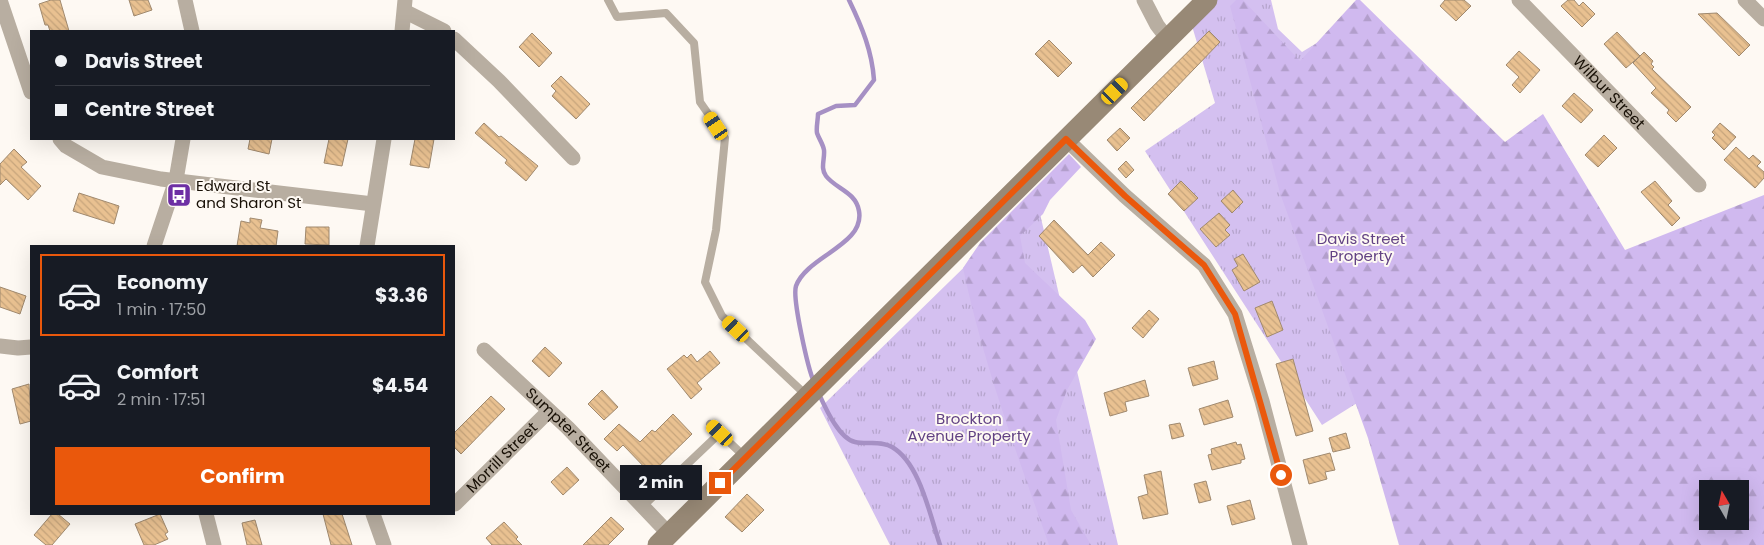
<!DOCTYPE html>
<html lang="en">
<head>
<meta charset="utf-8">
<style>
  :root { --surface:#171b24; --page:#20242c; --text:#f1f3f6; --muted:#9ea1a6; --line:#363941; --accent:#ea580c }
  body { margin:0; font-family:Poppins,sans-serif; background:var(--page); color:var(--text); height:100vh; display:flex; flex-direction:column; font-size:19px; white-space:nowrap }
  * { box-sizing:border-box; margin:0 }
  p { font-size:16px; color:var(--muted) }
  .icon { flex:none; width:28px; height:28px; fill:none; stroke:currentColor; stroke-width:2; stroke-linecap:round; stroke-linejoin:round }
  .map { position:relative; flex:1; overflow:hidden }
  .sheet { position:absolute; left:30px; top:245px; width:425px; height:270px; display:flex; flex-direction:column; background:var(--surface); border-radius:0px; box-shadow:0 5px 20px #0002 }
  .sheet>* { flex:none }
  .top-card { position:absolute; left:30px; top:30px; width:425px; height:110px; border-radius:0px; box-shadow:0 5px 20px #0002; display:grid; align-content:center; height:110px; padding:0 25px; background:var(--surface) }
  .needle { width:32px; rotate:351deg }
  .buttons { position:absolute; left:1699px; top:480px; display:grid; gap:10px }
  .buttons a { display:grid; place-items:center; width:50px; height:50px; border-radius:0px; background:var(--surface); box-shadow:0 5px 20px #0002; font-size:25px }
  .end { position:absolute; width:22px; height:22px; margin:-11px; border:6px solid #ea580c; background:#fff; box-shadow:0 0 0 2px #fff }
  .from { border-radius:50% }
  .bubble { position:absolute; height:35px; border-radius:0px; background:var(--surface); box-shadow:0 5px 20px #0002; font-size:16px; font-weight:700; line-height:35px; text-align:center }
  .car { position:absolute; width:15px; height:30px; margin:-15px -8px; border-radius:6px; box-shadow:0 0 4px 1px #0007; background:linear-gradient(#f5c518 24%,#345 0 40%,#f5c518 0 76%,#345 0 86%,#f5c518 0) }
  .top-card b { display:flex; align-items:center; gap:18px; height:48px; font-size:19px }
  .top-card b+b { border-top:1px solid var(--line) }
  .top-card i { width:12px; height:12px; background:var(--text) }
  ul { padding:9px 0 0; list-style:none }
  li { display:flex; align-items:center; gap:15px; height:82px; margin:0 10px 8px; padding:0 15px; border:2px solid transparent; border-radius:0px }
  li div { flex:1 }
  li b { display:block; font-size:19px }
  li em { font-style:normal; font-weight:700 }
  li.selected { border-color:var(--accent) }
  li>.icon { width:45px; height:45px; stroke-width:1.5 }
  .action { display:flex; gap:10px; margin-top:auto; padding:10px 25px }
  .action a { flex:1; height:58px; border-radius:0px; background:var(--accent); color:#fff; font-size:20px; font-weight:700; line-height:58px; text-align:center }
  .map>svg:first-child { display:block }
</style>
</head>
<body>
<div class="map">
<svg width="1764" height="545" viewBox="0 0 1764 545">
  <defs>
    <pattern id="grass-tufts" width="24" height="20" patternUnits="userSpaceOnUse" patternTransform="scale(1.25)"><rect width="24" height="20" fill="#d4c0f0"/><path d="M3 7l-1-3M5 7V3M7 7l1-3M15 17l-1-3M17 17v-4M19 17l1-3" fill="none" stroke="#b5a4cc"/></pattern>
    <pattern id="forest-firs" width="22" height="20" patternUnits="userSpaceOnUse" patternTransform="scale(1.25)"><rect width="22" height="20" fill="#d0b9ef"/><path d="M5 1l3.5 6h-7zM16 11l3.5 6h-7z" fill="#b29ecb"/></pattern>
    <pattern id="building-back-hatch" width="6" height="6" patternUnits="userSpaceOnUse" patternTransform="scale(1.25)"><rect width="6" height="6" fill="#e9c191"/><path d="M-1 5l2 2M0 0l6 6M5-1l2 2" fill="none" stroke="#c7a57c"/></pattern>
  </defs>
  <rect width="100%" height="100%" fill="#fef9f3"/>
  <!-- grass -->
  <path fill="url(#grass-tufts)" d="M1206 0H1271L1278 29 1302 52 1361 16 1542 287 1322 425 1145 151 1215 103 1192 26Z
    M1036 197 1118 545H890L820 408Z"/>
  <!-- forest -->
  <path fill="url(#forest-firs)" fill-rule="evenodd" d="M1236 0H1243L1300 61 1356 0H1360L1505 142 1543 114 1625 250 1764 195V545H1399L1368 438 1280 193 1230 6ZM1708 489H1740V521H1708Z
    M1069 154 1081 167 1050 200 1043 214 1020 236 1025 263 1085 320 1096 339 1067 390 1056 420 1071 510 1091 545H1049C1017 454 983 363 963 268L980 243Z"/>
  <g fill="none" stroke-linecap="round" stroke-linejoin="round">
    <!-- stream -->
    <path stroke="#a690c4" stroke-width="4.5" d="M814 382C808 369 792 298 796 286 807 256 865 245 859 211 856 192 836 189 826 176 820 168 825 159 824 150 823 144 819 139 817 133 816 127 818 120 818 114L836 106 855 105 874 80C872 51 862 27 849 0
      M819 394C825 407 839 439 855 442 867 445 880 440 892 447 920 463 930 516 940 545"/>
  </g>
  <!-- building -->
  <path fill="url(#building-back-hatch)" stroke="#a0896e" d="M51 0H60L69 31H50L48 25H45L39 4Z
    M129 0H148L152 10 134 16Z
    M1445 0H1464L1471 6 1456 21 1440 6Z
    M1568 0H1574L1579 6 1583 2 1595 14 1582 27 1561 6Z
    M1717 13 1750 45 1739 56 1698 14Z
    M1209 31 1220 42 1144 121 1131 108Z
    M1617 32 1640 56 1626 68 1604 44Z
    M532 33 552 53 539 67 519 47Z
    M1049 40 1072 63 1058 77 1035 54Z
    M1519 51 1540 70 1520 93 1512 85 1519 77 1506 65Z
    M1644 52 1653 61 1651 64 1654 67 1652 69 1691 107 1676 122 1667 113 1669 110 1651 93 1656 88 1633 63Z
    M561 76 590 104 576 119 552 96 556 91 551 86Z
    M1574 93 1593 110 1581 123 1562 106Z
    M484 123 499 137 501 136 538 166 526 181 505 163 507 160 475 133Z
    M1720 123 1736 137 1724 150 1712 138 1715 135 1712 132Z
    M1120 128 1130 138 1117 151 1107 140Z
    M1604 135 1617 148 1598 167 1585 155Z
    M250 139H272L269 154 248 149Z
    M329 139H348L342 166 324 163Z
    M415 139H434L429 168 410 165Z
    M1736 147 1749 159 1753 155 1761 162 1757 166 1764 172V178L1755 188 1724 160Z
    M14 149 27 162 21 167 41 186 28 200 6 179 0 185V164Z
    M1126 161 1134 170 1126 178 1118 169Z
    M1181 181 1198 198 1184 211 1168 194Z
    M1655 181 1672 201 1668 205 1680 218 1672 226 1641 192Z
    M1233 190 1243 202 1232 213 1221 201Z
    M79 193 119 206 114 224 73 211Z
    M1219 213 1230 225 1225 230 1230 235 1216 247 1200 229Z
    M250 218 262 220 260 228 278 231 276 246H237L241 221 250 223Z
    M1054 220 1088 255 1101 242 1115 255 1093 277 1082 265 1073 273 1039 236Z
    M306 227H329V245L305 244Z
    M1243 254 1260 282 1244 291 1232 270 1238 266 1234 259Z
    M0 287 26 296 20 314 0 307Z
    M1272 301 1283 330 1267 337 1255 308Z
    M1149 310 1159 319 1143 338 1132 328Z
    M545 347 562 363 549 377 532 361Z
    M710 351 720 363 697 383 702 389 691 399 667 369 684 355 687 358 691 354 697 362Z
    M1293 359 1313 431 1296 436 1276 364Z
    M1214 361 1218 379 1193 386 1188 368Z
    M1145 380 1149 396 1125 402 1127 411 1110 416 1104 393Z
    M29 384 31 421 20 424 12 389Z
    M602 390 618 407 604 420 588 404Z
    M491 396 505 409 461 454 454 447V433Z
    M1228 400 1233 417 1204 425 1199 409Z
    M673 414 692 434 651 474 623 445 617 451 604 439 619 424 640 442 652 430 655 432Z
    M1180 423 1184 436 1172 439 1169 425Z
    M1346 433 1350 448 1333 452 1329 438Z
    M1236 442 1237 445 1241 444 1245 459 1241 460V463L1212 470 1208 455 1212 454 1211 449Z
    M1330 453 1335 470 1325 472 1327 479 1309 484 1303 460Z
    M567 467 579 480 563 495 551 482Z
    M1161 471 1168 514 1143 519 1138 497 1148 494 1144 475Z
    M1206 481 1211 500 1199 503 1194 484Z
    M747 494 764 510 742 532 725 517Z
    M1250 500 1255 519 1232 525 1227 506Z
    M52 514H58L70 524 52 545H46L34 535Z
    M160 514 168 532 165 534 168 539 154 545H144L135 524Z
    M323 514H342L352 545H331Z
    M611 517 624 529 608 545H583Z
    M255 520 262 545H247L242 523Z
    M504 522 518 537 516 539 522 545H492L486 538Z"/>
  <g fill="none" stroke-linecap="round" stroke-linejoin="round">
    <!-- service -->
    <path stroke="#b8aea1" stroke-width="8" d="M608 0 617 17 666 13 694 43 700 102 725 138 716 230 705 282 722 316 806 395
      M710 424 745 457
      M642 507 720 433"/>
    <!-- minor -->
    <g stroke="#b8aea1" stroke-width="15">
      <path d="M0 0 31 92"/>
      <path d="M185 0 192 31"/>
      <path d="M1144 0 1157 25 1167 38"/>
      <path id="s1" d="M1519 0 1699 185"/>
      <path d="M1745 0 1764 19"/>
      <path d="M406 12 444 31"/>
      <path d="M402 31 405 0"/>
      <path d="M454 39 499 81 573 158"/>
      <path d="M60 139 66 146 102 167 161 179 373 204"/>
      <path d="M1066 139 1125 196 1204 265 1235 314 1262 401 1300 545"/>
      <path d="M154 246 176 180 183 139"/>
      <path d="M367 246 384 139"/>
      <path d="M0 346 18 348 31 347"/>
      <path id="s2" d="M484 350 568 428 669 534"/>
      <path id="s3" d="M455 504 549 411"/>
      <path d="M206 514 214 545"/>
      <path d="M373 514 384 545"/>
    </g>
    <!-- secondary -->
    <path stroke="#988976" stroke-width="21" d="M658 545 1207 0"/>
  </g>
  <g fill="none" stroke-linecap="round" stroke-linejoin="round">
    <!-- route -->
    <path stroke="#ea580c" stroke-width="6" d="M720 483 1066 139 1125 196 1204 265 1235 314 1281 475"/>
  </g>
  <!-- icons -->
  <defs>
    <symbol id="bus-square" viewBox="-11 -11 22 22"><rect x="-9" y="-9" width="18" height="18" rx="4" fill="#6d2fa4" stroke="#fef9f3"/><path d="M-5-6H5V4H4V6H2V4H-2V6H-4V4H-5ZM-3.5-4V0h7V-4ZM-3.5 1.2v1.5H-2V1.2ZM2 1.2v1.5H3.5V1.2Z" fill="#fff"/></symbol>
  </defs>
  <g fill-rule="evenodd">
    <use href="#bus-square" x="165" y="181" width="28" height="28"/>
  </g>
  <g text-anchor="middle" stroke-width="4" stroke-linejoin="round" paint-order="stroke">
    <!-- street labels -->
    <g font-size="15" fill="#181006" stroke="#fef9f3">
      <text dy="5" stroke="none"><textPath href="#s1" startOffset="129">Wilbur Street</textPath></text>
      <text dy="5" stroke="none"><textPath href="#s2" startOffset="116">Sumpter Street</textPath></text>
      <text dy="5" stroke="none"><textPath href="#s3" startOffset="66">Morrill Street</textPath></text>
    </g>
    <!-- poi labels -->
    <g font-size="15" fill="#181006" stroke="#fef9f3" text-anchor="start">
      <text x="196" y="191">Edward St<tspan x="196" dy="17">and Sharon St</tspan></text>
    </g>
    <!-- park labels -->
    <g font-size="15" fill="#624284" stroke="#fef9f3">
      <text x="1361" y="244">Davis Street<tspan x="1361" dy="17">Property</tspan></text>
      <text x="969" y="424">Brockton<tspan x="969" dy="17">Avenue Property</tspan></text>
    </g>
  </g>
</svg>
<div class="buttons">
<a><svg class="needle" viewBox="-14 -14 28 28"><path d="M0-13l5 13h-10z" fill="#e53935"/><path d="M0 13l5-13h-10z" fill="#9ea1a6"/></svg></a>
</div>
<i class="end from" style="left:1281px;top:475px"></i>
<i class="end" style="left:720px;top:483px"></i>
<div class="bubble" style="left:620px;top:465px;width:82px">2 min</div>
<i class="car" style="left:1115px;top:91px;rotate:45deg"></i>
<i class="car" style="left:716px;top:126px;rotate:326deg"></i>
<i class="car" style="left:736px;top:329px;rotate:313deg"></i>
<i class="car" style="left:720px;top:433px;rotate:313deg"></i>
<div class="top-card">
<b><i class="from"></i>Davis Street</b>
<b><i></i>Centre Street</b>
</div>
<section class="sheet">
<ul>
<li class="selected"><svg class="icon" aria-label="car" viewBox="0 0 24 24"><path d="M5 17H2v-5l4-1 3-4h7l3 4 3 1v5h-3M9 17h6M6 11h13"/><circle cx="7" cy="17" r="2"/><circle cx="17" cy="17" r="2"/></svg><div><b>Economy</b><p>1 min · 17:50</p></div><em>$3.36</em></li>
<li><svg class="icon" aria-label="car" viewBox="0 0 24 24"><path d="M5 17H2v-5l4-1 3-4h7l3 4 3 1v5h-3M9 17h6M6 11h13"/><circle cx="7" cy="17" r="2"/><circle cx="17" cy="17" r="2"/></svg><div><b>Comfort</b><p>2 min · 17:51</p></div><em>$4.54</em></li>
</ul>
<div class="action"><a>Confirm</a></div>
</section>
</div>
</body>
</html>
